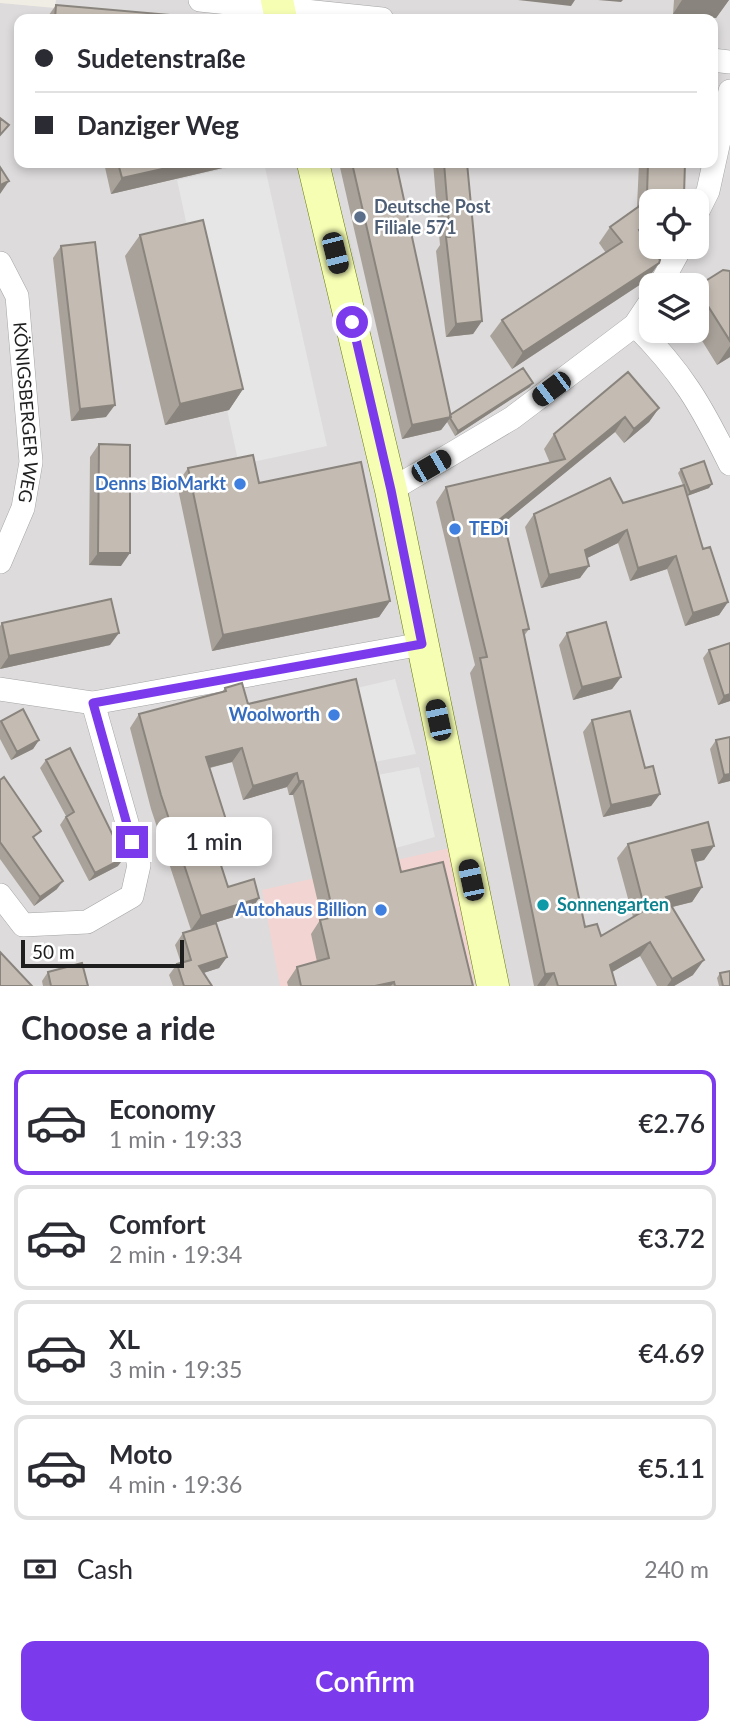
<!DOCTYPE html>
<html lang="en">
<head>
<meta charset="utf-8">
<style>
  :root { --surface:#fff; --page:#f2f2f3; --text:#2b2b33; --muted:#7c7c81; --line:#e1e1e2; --accent:#7c3aed }
  body { margin:0; font-family:Lato,sans-serif; background:var(--page); color:var(--text); height:100vh; display:flex; flex-direction:column; font-size:26px; white-space:nowrap }
  * { box-sizing:border-box; margin:0 }
  p { font-size:23px; color:var(--muted) }
  .icon { flex:none; width:38px; height:38px; fill:none; stroke:currentColor; stroke-width:2; stroke-linecap:round; stroke-linejoin:round }
  .map { position:relative; height:986px; overflow:hidden }
  .sheet { display:flex; flex-direction:column; background:var(--surface); flex:1 }
  .sheet>* { flex:none }
  .guide { position:absolute; left:14px; top:14px; width:704px; height:154px; border-radius:14px; box-shadow:0 4px 10px #0003; display:grid; align-content:center; height:154px; padding:0 21px; background:var(--surface) }
  .tools { position:absolute; left:639px; top:189px; display:grid; gap:14px }
  .tools a { display:grid; place-items:center; width:70px; height:70px; border-radius:14px; background:var(--surface); box-shadow:0 4px 10px #0003; font-size:35px }
  .scale { position:absolute; left:21px; bottom:18px; width:163px; box-sizing:border-box; padding-left:7px; border:4px solid #1e1e1e; border-top:0; font-size:19px; line-height:24px; white-space:nowrap; color:#1e1e1e; -webkit-text-stroke:5px #fff; paint-order:stroke }
  .end { position:absolute; width:32px; height:32px; margin:-16px; border:9px solid #7c3aed; background:#fff; box-shadow:0 0 0 4px #fff }
  .from { border-radius:50% }
  .bubble { position:absolute; height:49px; border-radius:14px; background:var(--surface); box-shadow:0 4px 10px #0003; font-size:23px; font-weight:600; line-height:49px; text-align:center }
  .car { position:absolute; width:21px; height:42px; margin:-21px -10px; border-radius:9px; box-shadow:0 0 5px 2px #0007; background:linear-gradient(#222 24%,#8ab4d8 0 40%,#222 0 76%,#8ab4d8 0 86%,#222 0) }
  .guide b { display:flex; align-items:center; gap:24px; height:66px; font-size:26px }
  .guide b+b { border-top:2px solid var(--line) }
  .guide i { width:18px; height:18px; background:var(--text) }
  ul { padding:0; list-style:none }
  li { display:flex; align-items:center; gap:21px; height:105px; margin:0 14px 10px; padding:0 7px; border:4px solid var(--line); border-radius:14px }
  li div { flex:1 }
  li b { display:block; font-size:26px }
  li em { font-style:normal; font-weight:600 }
  li.selected { border-color:var(--accent) }
  li>.icon { width:63px; height:63px; stroke-width:1.5 }
  h2 { padding:0 21px; font-size:32px; line-height:84px }
  .pay { display:flex; align-items:center; gap:18px; height:77px; padding:0 21px; font-size:26px }
  .pay p { margin-inline-start:auto }
  .button { display:flex; gap:14px; margin-top:auto; padding:14px 21px }
  .button a { flex:1; height:80px; border-radius:14px; background:var(--accent); color:#fff; font-size:28px; font-weight:600; line-height:80px; text-align:center }
  .map>svg:first-child { display:block }
</style>
</head>
<body>
<div class="map">
<svg width="730" height="986" viewBox="0 0 730 986">
  <rect width="100%" height="100%" fill="#f0ede4"/>
  <!-- residential -->
  <path fill="#dddbdb" fill-rule="evenodd" d="M56 0H730V986H0V3L55 8ZM19 19H712V163H19ZM651 201H696V247H651ZM651 285H696V331H651Z"/>
  <!-- commercial -->
  <path fill="#f2d5d2" d="M450 848 475 986H280L262 890Z"/>
  <!-- parking -->
  <path fill="#e6e6e6" d="M249 163H264L327 446 239 465 177 180Z
    M395 679 416 754 369 763 353 689Z
    M419 767 435 837 389 850 372 776Z"/>
  <g fill="none" stroke-linecap="round" stroke-linejoin="round">
    <defs>
      <g id="street">
        <path d="M200 0 382 19"/>
        <path d="M712 60 730 62"/>
        <path d="M696 215 708 191 730 91"/>
        <path id="s1" d="M0 263 17 296 31 462 23 508 0 562"/>
        <path d="M660 285 681 247"/>
        <path d="M635 325C682 372 701 405 730 464"/>
        <path d="M391 490 512 418 635 325 651 301"/>
        <path d="M0 689 93 703 422 644"/>
        <path d="M0 895 23 925 87 922 132 896 139 865 93 703"/>
      </g>
      <path id="secondary" d="M277 0 281 19
        M313 163 391 490 493 986"/>
    </defs>
    <!-- street casing -->
    <use href="#street" stroke="#a5a5a5" stroke-width="24"/>
    <!-- secondary casing -->
    <use href="#secondary" stroke="#677b00" stroke-width="33"/>
    <!-- street -->
    <use href="#street" stroke="#fff" stroke-width="23"/>
    <!-- secondary -->
    <use href="#secondary" stroke="#f6feb4" stroke-width="32"/>
  </g>
  <!-- wall -->
  <path fill="#a9a29a" d="M674 0H729L716 18 673 14Z
    M56 5 193 19H46Z
    M104 163H244L111 194Z
    M339 163H396L450 415 530 387 455 436 447 422 441 430 402 439Z
    M433 163H467L482 321 473 334 446 337 436 251 440 245Z
    M639 163H685L651 201 643 235 659 263 647 280 512 369 490 336 502 320 606 253 599 243 610 227 637 207Z
    M140 235 243 389 229 410 165 425 125 256Z
    M61 246 106 417 71 421 53 258Z
    M730 271V357L717 365 696 331V286Z
    M659 408 649 422 624 443 615 432 491 533 529 629 524 636 585 927 601 936 633 917 617 858 628 844 714 846 704 860 695 862 702 887 692 902 672 907 693 975 674 986H657L640 956 612 972 616 986H534L470 673 475 665 436 502 446 487 550 463 544 449 554 434Z
    M99 444 121 566 89 565 90 457Z
    M188 468 259 483 390 601 379 617 212 651 177 484Z
    M681 469 709 488 687 496 703 549 728 602 719 615 685 626 667 569 630 581 618 543 587 558 580 578 541 588 525 527 534 514 623 503 683 485 678 473Z
    M2 623 110 645 0 669V626Z
    M567 633 621 677 612 689 573 700 559 645Z
    M709 650 730 701 718 705 703 658Z
    M225 688 248 704 401 872 473 986H288L287 982 297 967 317 962 311 934 320 920H322L293 795H289L287 787 243 800 232 762 210 768 227 823 217 837 212 838 228 887 250 912 191 930 151 809 130 728 139 714 222 692Z
    M592 720 660 794 651 806 603 817 583 732Z
    M0 721H1L39 740 33 749 11 760 0 739Z
    M716 740 730 781 718 784 710 749Z
    M46 760 118 866 89 881 60 825 66 816 40 768Z
    M0 780 35 840 57 889 34 906 0 859Z
    M183 933 227 957 219 968 203 973 212 986H173L169 975 177 964 181 963 175 945Z
    M48 972 88 986H43L42 981Z
    M720 973 730 986H719L717 978Z"/>
  <!-- shaded-wall -->
  <path fill="#89847d" d="M518 0H575L571 6Z
    M598 0H623L621 2Z
    M682 0H729L716 18 673 14Z
    M189 163H244L111 194 122 178Z
    M9 181 0 194V185Z
    M647 194 684 195 680 201H651L637 207Z
    M651 221V229L627 246 639 230Z
    M659 263 647 280 512 369 523 352Z
    M482 321 473 334 446 337 456 324Z
    M730 346V357L717 365Z
    M533 383 530 387 455 436 458 431Z
    M243 389 229 410 165 425 180 404Z
    M115 405 106 417 71 421 80 409Z
    M659 408 649 422 624 443 634 429Z
    M451 417 441 430 402 439 412 425Z
    M625 417 615 432 478 544 488 529Z
    M712 484 709 488 687 496 690 492Z
    M627 530 618 543 577 563 585 550Z
    M98 553H130L121 566 89 565Z
    M676 556 667 569 630 581 638 568Z
    M589 566 580 578 541 588 549 575Z
    M390 601 379 617 212 651 223 635Z
    M728 602 719 615 685 626 693 613Z
    M119 633 110 645 0 669 9 656Z
    M621 677 612 689 573 700 582 687Z
    M730 694V701L718 705 724 696Z
    M39 740 33 749 11 760 17 752Z
    M242 748 232 762 196 771 206 757Z
    M297 773 287 787 243 800 253 786Z
    M730 774V781L718 784 724 775Z
    M299 781H303L293 795H289Z
    M660 794 651 806 603 817 611 805Z
    M227 823 217 837 200 842 209 828Z
    M714 846 704 860 682 865 692 850Z
    M124 858 118 866 89 881 95 873Z
    M63 881 57 889 34 906 40 897Z
    M702 887 692 902 656 911 666 897Z
    M259 898 250 912 191 930 201 916Z
    M650 942 640 956 600 979 610 965Z
    M227 957 219 968 191 977 199 966Z
    M704 960 693 975 674 986H667L672 979Z
    M554 973 545 986H537L545 974Z
    M394 982 391 986H375Z"/>
  <!-- building -->
  <path fill="#c4bcb3" stroke="#89847d" stroke-width="2" d="M56 5 194 17 193 19H55Z
    M0 118 9 125 0 135Z
    M118 163H189L122 178Z
    M352 163H396L451 417 412 425Z
    M444 163H467L482 321 456 324 446 237H450Z
    M648 163H685L684 195 647 194Z
    M0 167 9 181 0 185Z
    M655 195 659 201H651V221L639 230 660 260 659 263 523 352 502 320 622 242 610 227Z
    M203 220 243 389 180 404 140 235Z
    M95 242 115 405 80 409 61 246Z
    M723 270 730 271V341L696 287Z
    M523 368 533 383 458 431 450 418V415Z
    M628 372 659 408 634 429 625 417 488 529 491 534 505 527 529 629 523 630 585 927 597 924 601 936 645 910 628 844 708 822 714 846 692 850 702 887 666 897 704 960 672 979 650 942 610 965 616 986H558L554 973 545 974 480 658 487 657 446 487 565 459 554 434Z
    M99 444 130 445V553H98Z
    M253 455 259 483 361 462 390 601 223 635 188 468Z
    M704 461 712 484 690 492 681 469Z
    M610 478 623 503 684 485 703 549 710 547 728 602 693 613 676 556 638 568 627 530 585 550 589 566 549 575 534 514Z
    M111 599 119 633 9 656 2 623Z
    M606 622 621 677 582 687 567 633Z
    M730 643V694L724 696 709 650Z
    M356 679 401 872 443 862 473 986H395L394 982 375 986H301L297 967 329 958 320 920 334 917 303 781H299L297 773 253 786 242 748 206 757 227 823 209 828 228 887 254 879 259 898 201 916 161 795 139 714 226 691 225 688 242 683 248 704Z
    M23 709 39 740 17 752 1 721Z
    M630 711 645 768 653 766 660 794 611 805 592 720Z
    M730 737V774L724 775 716 740Z
    M70 748 124 858 95 873 66 817 74 812 46 760Z
    M4 777 41 831 33 837 63 881 40 897 0 842V780Z
    M216 923 227 957 199 966 212 986H184L177 964 191 960 183 933Z
    M0 952 32 986H0Z
    M82 963 88 986H51L48 972Z
    M730 971V986H723L720 973Z"/>
  <g fill="none" stroke-linecap="round" stroke-linejoin="round">
    <!-- route -->
    <path stroke="#7c3aed" stroke-width="9" d="M132 842 93 703 422 644 391 490 352 322"/>
  </g>
  <!-- markers -->
  <circle fill="#5c6f8a" stroke="#fff" stroke-width="2.5" cx="360" cy="217" r="7"/>
  <g fill="#3f7fe0" stroke="#fff" stroke-width="2.5">
    <circle cx="240" cy="484" r="7"/>
    <circle cx="455" cy="529" r="7"/>
    <circle cx="334" cy="715" r="7"/>
    <circle cx="381" cy="910" r="7"/>
  </g>
  <circle fill="#0f9aa8" stroke="#fff" stroke-width="2.5" cx="543" cy="905" r="7"/>
  <g text-anchor="middle" stroke-width="5" stroke-linejoin="round" paint-order="stroke">
    <!-- service labels -->
    <g font-size="18" font-weight="bold" fill="#4e5e75" stroke="#fff" text-anchor="start">
      <text x="374" y="213">Deutsche Post<tspan x="374" dy="21">Filiale 571</tspan></text>
    </g>
    <!-- street labels -->
    <g font-size="18" fill="#1e1e1e" stroke="#fff">
      <text dy="6" stroke="none"><textPath href="#s1" startOffset="154">KÖNIGSBERGER WEG</textPath></text>
    </g>
    <!-- shop labels -->
    <g font-size="18" font-weight="bold" fill="#366cbe" stroke="#fff" text-anchor="end">
      <text x="226" y="490">Denns BioMarkt</text>
      <text x="469" y="535" text-anchor="start">TEDi</text>
      <text x="320" y="721">Woolworth</text>
      <text x="367" y="916">Autohaus Billion</text>
    </g>
    <!-- culture labels -->
    <g font-size="18" font-weight="bold" fill="#0d838f" stroke="#fff" text-anchor="start">
      <text x="557" y="911">Sonnengarten</text>
    </g>
  </g>
</svg>
<div class="tools">
<a><svg class="icon" aria-label="locate" viewBox="0 0 24 24"><circle cx="12" cy="12" r="6"/><path d="M12 2v4M12 18v4M2 12h4M18 12h4"/></svg></a>
<a><svg class="icon" aria-label="layers" viewBox="0 0 24 24"><path d="M12 4l9 5-9 5-9-5zM3 14l9 5 9-5"/></svg></a>
</div>
<div class="scale">50 m</div>
<i class="end from" style="left:352px;top:322px"></i>
<i class="end" style="left:132px;top:842px"></i>
<div class="bubble" style="left:156px;top:817px;width:116px">1 min</div>
<i class="car" style="left:335px;top:253px;rotate:166deg"></i>
<i class="car" style="left:551px;top:389px;rotate:233deg"></i>
<i class="car" style="left:431px;top:466px;rotate:60deg"></i>
<i class="car" style="left:438px;top:720px;rotate:348deg"></i>
<i class="car" style="left:471px;top:880px;rotate:348deg"></i>
<div class="guide">
<b><i class="from"></i>Sudetenstraße</b>
<b><i></i>Danziger Weg</b>
</div>
</div>
<section class="sheet">
<h2>Choose a ride</h2>
<ul>
<li class="selected"><svg class="icon" aria-label="car" viewBox="0 0 24 24"><path d="M5 17H2v-5l4-1 3-4h7l3 4 3 1v5h-3M9 17h6M6 11h13"/><circle cx="7" cy="17" r="2"/><circle cx="17" cy="17" r="2"/></svg><div><b>Economy</b><p>1 min · 19:33</p></div><em>€2.76</em></li>
<li><svg class="icon" aria-label="car" viewBox="0 0 24 24"><path d="M5 17H2v-5l4-1 3-4h7l3 4 3 1v5h-3M9 17h6M6 11h13"/><circle cx="7" cy="17" r="2"/><circle cx="17" cy="17" r="2"/></svg><div><b>Comfort</b><p>2 min · 19:34</p></div><em>€3.72</em></li>
<li><svg class="icon" aria-label="car" viewBox="0 0 24 24"><path d="M5 17H2v-5l4-1 3-4h7l3 4 3 1v5h-3M9 17h6M6 11h13"/><circle cx="7" cy="17" r="2"/><circle cx="17" cy="17" r="2"/></svg><div><b>XL</b><p>3 min · 19:35</p></div><em>€4.69</em></li>
<li><svg class="icon" aria-label="car" viewBox="0 0 24 24"><path d="M5 17H2v-5l4-1 3-4h7l3 4 3 1v5h-3M9 17h6M6 11h13"/><circle cx="7" cy="17" r="2"/><circle cx="17" cy="17" r="2"/></svg><div><b>Moto</b><p>4 min · 19:36</p></div><em>€5.11</em></li>
</ul>
<div class="pay"><svg class="icon" aria-label="cash" viewBox="0 0 24 24"><path d="M3 7h18v10H3z"/><circle cx="12" cy="12" r="2"/></svg>Cash<p>240 m</p></div>
<div class="button"><a>Confirm</a></div>
</section>
</body>
</html>
